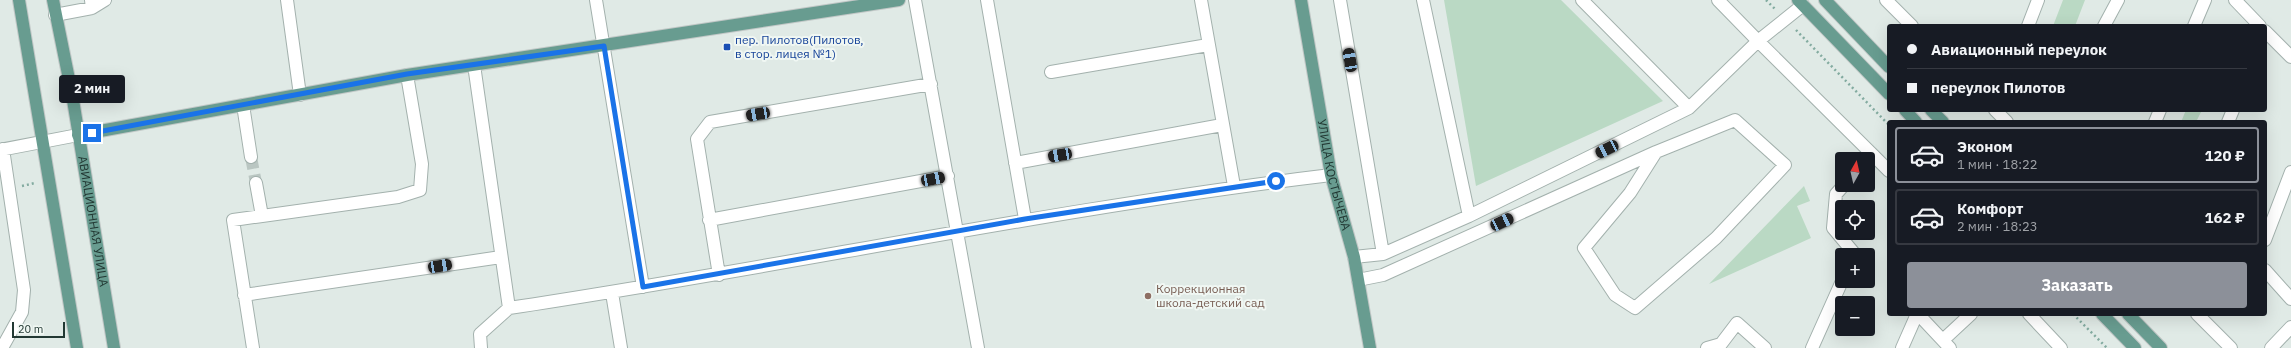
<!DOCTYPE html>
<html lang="ru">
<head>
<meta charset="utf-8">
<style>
  :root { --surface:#171b24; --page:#242831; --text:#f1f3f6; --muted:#9ea1a6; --line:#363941; --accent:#8c9099 }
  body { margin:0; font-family:"IBM Plex Sans",sans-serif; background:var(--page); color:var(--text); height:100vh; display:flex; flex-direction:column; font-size:15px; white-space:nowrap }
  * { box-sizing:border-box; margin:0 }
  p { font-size:13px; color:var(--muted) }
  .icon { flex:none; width:22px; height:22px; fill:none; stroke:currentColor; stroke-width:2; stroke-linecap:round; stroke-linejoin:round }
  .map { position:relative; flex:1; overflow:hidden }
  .sheet { position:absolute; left:1887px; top:120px; width:380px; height:196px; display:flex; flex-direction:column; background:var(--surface); border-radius:4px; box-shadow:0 4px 16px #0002 }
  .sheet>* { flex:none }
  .top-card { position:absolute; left:1887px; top:24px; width:380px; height:88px; border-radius:4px; box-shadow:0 4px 16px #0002; display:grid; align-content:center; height:88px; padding:0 20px; background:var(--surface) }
  .needle { width:26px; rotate:8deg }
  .tools { position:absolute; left:1835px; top:152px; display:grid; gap:8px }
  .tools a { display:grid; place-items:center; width:40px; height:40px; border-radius:4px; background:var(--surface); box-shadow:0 4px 16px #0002; font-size:20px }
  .scale { position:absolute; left:12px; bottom:10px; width:53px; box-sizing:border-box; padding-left:4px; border:2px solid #223833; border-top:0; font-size:11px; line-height:14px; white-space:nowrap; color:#223833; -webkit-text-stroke:3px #f0f7f3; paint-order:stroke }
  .end { position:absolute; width:18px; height:18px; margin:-9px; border:5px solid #1a73e8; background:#fff; box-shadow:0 0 0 2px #fff }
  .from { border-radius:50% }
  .bubble { position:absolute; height:28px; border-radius:4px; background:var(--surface); box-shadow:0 4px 16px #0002; font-size:13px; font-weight:700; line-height:28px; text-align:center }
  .car { position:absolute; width:12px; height:24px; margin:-12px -6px; border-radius:5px; box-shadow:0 0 3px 1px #0007; background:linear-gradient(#222 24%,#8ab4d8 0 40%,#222 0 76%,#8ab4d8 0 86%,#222 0) }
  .top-card b { display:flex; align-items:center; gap:14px; height:38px; font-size:15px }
  .top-card b+b { border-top:1px solid var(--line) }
  .top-card i { width:10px; height:10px; background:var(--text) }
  ul { padding:7px 0 0; list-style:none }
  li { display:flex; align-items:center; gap:12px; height:56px; margin:0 8px 6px; padding:0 12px; border:2px solid var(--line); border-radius:4px }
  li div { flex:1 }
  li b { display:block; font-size:15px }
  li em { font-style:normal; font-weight:700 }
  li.on { border-color:var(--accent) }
  li>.icon { width:36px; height:36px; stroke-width:1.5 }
  .button { display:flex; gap:8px; margin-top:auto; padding:8px 20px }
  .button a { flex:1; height:46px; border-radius:4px; background:var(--accent); color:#fff; font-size:16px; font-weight:700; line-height:46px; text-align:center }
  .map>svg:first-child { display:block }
</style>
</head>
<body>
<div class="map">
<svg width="2291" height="348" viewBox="0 0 2291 348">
  <rect width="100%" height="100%" fill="#e0eae6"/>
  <!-- green -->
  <path fill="#bad9c4" d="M1444 0H1561L1663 101 1476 186Z
    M2063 0H2085L2075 26H2053Z
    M2186 110H2202L2196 122H2181Z
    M1804 186 1810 201 1797 206 1811 238 1709 284Z"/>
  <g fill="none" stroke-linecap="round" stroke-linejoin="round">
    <!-- minor-tunnel -->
    <path stroke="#bac6c2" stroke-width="12" stroke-dasharray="12 6" stroke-linecap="butt" d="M251 157 256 183"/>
    <defs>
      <path id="minor" d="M287 0 300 95
        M596 0 643 287
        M915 0 978 348
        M987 0 1025 219
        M1201 0 1234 186
        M1340 0 1383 254
        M1582 0 1689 108 1758 41 1873 155 1868 160
        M1718 0 1758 41 1803 5
        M1886 0 1912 26
        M2235 0 2260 26
        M92 8 105 0
        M55 15 92 8 91 0
        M2028 26 2038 0
        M2104 26 2118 0
        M2194 26 2205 0
        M2265 31 2291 57
        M474 65 509 308C783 267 1055 208 1331 175
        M1051 72 1208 45
        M243 105 251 157
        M1995 110 2007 122
        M2155 122 2160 110
        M2228 122 2233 110
        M0 150 78 135
        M1873 155 1889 171
        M1015 163 1222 125
        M256 183 262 216
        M1844 185 1836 194 1833 228 1854 253 1853 255
        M1469 216 1689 108
        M709 220 948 176
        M2265 240 2291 172
        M1354 257 1383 254 1469 216 1423 0
        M2265 270 2291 299
        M719 275 697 139 710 122 931 84
        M1358 280 1383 275 1656 152 1735 120 1785 165 1716 238 1635 308 1615 295 1584 248 1630 193 1656 152
        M612 293 621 348
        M244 295 501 257
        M1918 314 1950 348
        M2029 314 2061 348
        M2197 314 2231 348
        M1943 340 1971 314
        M2 348 22 312 24 290 3 149
        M253 348 233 220 398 197 420 190 422 164 407 75
        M481 348 480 334 509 308
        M1707 348 1721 344 1737 323 1765 348
        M1812 348 1842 281
        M1902 348 1917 314
        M2271 348 2291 327"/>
      <g id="major">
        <path d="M19 0 77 348"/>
        <path id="s1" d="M53 0 72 94 114 348"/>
        <path id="s2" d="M1301 0 1331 175 1354 257 1370 348"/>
        <path d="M1798 0 1889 94"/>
        <path d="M1825 0 1889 67"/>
        <path d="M1905 110 1916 122"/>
        <path d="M1931 110 1943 122"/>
        <path d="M78 135 407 75 899 0"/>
        <path d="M2102 314 2135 348"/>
        <path d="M2128 314 2161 348"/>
      </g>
    </defs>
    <!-- minor casing -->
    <use href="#minor" stroke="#a3b1ad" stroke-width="14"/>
    <!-- major casing -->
    <use href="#major" stroke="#c1c7c6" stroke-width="14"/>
    <!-- path -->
    <path stroke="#83aba0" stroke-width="2.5" stroke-dasharray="2 3" stroke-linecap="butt" d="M1766 0 1775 9
      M1796 30 1889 125
      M22 186 35 183
      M2073 314 2107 348"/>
    <!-- minor -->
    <use href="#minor" stroke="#fff" stroke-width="12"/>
    <!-- major -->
    <use href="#major" stroke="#689c90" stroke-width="12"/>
  </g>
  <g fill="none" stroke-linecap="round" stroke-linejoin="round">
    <!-- route -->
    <path stroke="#1a73e8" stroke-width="5" d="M92 133 407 74 604 46 643 287 1025 219 1276 181"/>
  </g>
  <!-- markers -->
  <rect fill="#1a4fb4" stroke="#f0f7f3" stroke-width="1.5" x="723" y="43" width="8" height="8" rx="2"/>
  <circle fill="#8d6e63" stroke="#f0f7f3" stroke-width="1.5" cx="1148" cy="296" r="4"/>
  <g text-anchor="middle" stroke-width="4" stroke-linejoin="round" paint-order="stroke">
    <!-- transit labels -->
    <g font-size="12" fill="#164399" stroke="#f0f7f3" text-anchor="start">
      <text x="735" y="44">пер. Пилотов(Пилотов,<tspan x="735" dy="14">в стор. лицея №1)</tspan></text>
    </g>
    <!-- street labels -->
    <g font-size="12" fill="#223833" stroke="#f0f7f3">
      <text dy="4" stroke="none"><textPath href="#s2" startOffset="178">УЛИЦА КОСТЫЧЕВА</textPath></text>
      <text dy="4" stroke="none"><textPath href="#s1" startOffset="225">АВИАЦИОННАЯ УЛИЦА</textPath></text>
    </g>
    <!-- education labels -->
    <g font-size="12" fill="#785e54" stroke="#f0f7f3" text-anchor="start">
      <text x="1156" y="293">Коррекционная<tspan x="1156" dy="14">школа-детский сад</tspan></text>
    </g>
  </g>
</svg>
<div class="tools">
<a><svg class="needle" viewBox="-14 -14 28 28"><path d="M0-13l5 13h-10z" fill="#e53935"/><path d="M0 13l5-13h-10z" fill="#9ea1a6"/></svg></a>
<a><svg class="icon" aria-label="locate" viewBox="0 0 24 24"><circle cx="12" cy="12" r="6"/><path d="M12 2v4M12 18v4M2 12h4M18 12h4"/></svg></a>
<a>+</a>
<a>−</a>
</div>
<div class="scale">20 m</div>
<i class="end from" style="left:1276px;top:181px"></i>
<i class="end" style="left:92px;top:133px"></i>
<div class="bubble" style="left:59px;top:75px;width:66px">2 мин</div>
<i class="car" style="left:1350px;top:60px;rotate:350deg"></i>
<i class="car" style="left:758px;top:114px;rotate:260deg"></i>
<i class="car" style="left:1607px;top:149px;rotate:244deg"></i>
<i class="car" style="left:1060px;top:155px;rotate:260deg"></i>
<i class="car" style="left:933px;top:179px;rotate:79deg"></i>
<i class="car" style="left:1502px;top:222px;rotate:65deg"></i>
<i class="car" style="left:440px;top:266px;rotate:81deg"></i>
<div class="top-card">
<b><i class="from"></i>Авиационный переулок</b>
<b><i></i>переулок Пилотов</b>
</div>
<section class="sheet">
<ul>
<li class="on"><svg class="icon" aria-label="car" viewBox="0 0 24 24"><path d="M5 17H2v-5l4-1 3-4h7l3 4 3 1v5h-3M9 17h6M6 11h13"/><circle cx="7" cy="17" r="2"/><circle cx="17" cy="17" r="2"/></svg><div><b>Эконом</b><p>1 мин · 18:22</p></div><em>120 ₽</em></li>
<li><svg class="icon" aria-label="car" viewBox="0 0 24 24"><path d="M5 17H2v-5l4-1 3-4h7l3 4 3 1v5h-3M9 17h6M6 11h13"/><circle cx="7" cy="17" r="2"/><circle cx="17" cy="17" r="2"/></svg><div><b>Комфорт</b><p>2 мин · 18:23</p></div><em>162 ₽</em></li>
</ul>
<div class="button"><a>Заказать</a></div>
</section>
</div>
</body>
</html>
